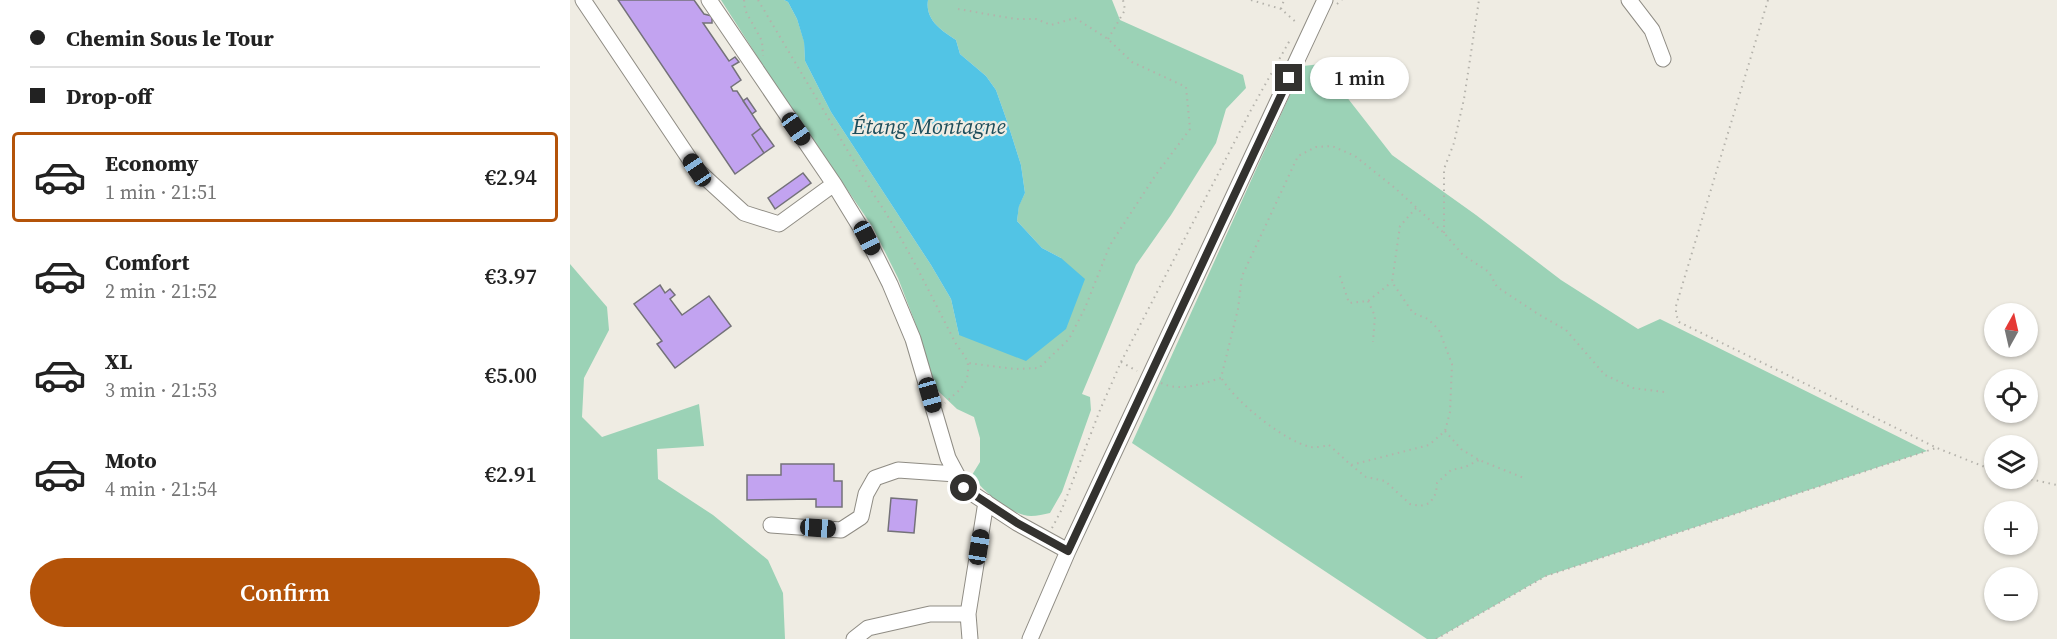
<!DOCTYPE html>
<html lang="en">
<head>
<meta charset="utf-8">
<style>
  :root { --surface:#fff; --page:#f6f6f6; --text:#222; --muted:#767676; --line:#e0e0e0; --accent:#b45309 }
  body { margin:0; font-family:"Source Serif 4",serif; background:var(--page); color:var(--text); height:100vh; display:flex; flex-direction:column; font-size:22px; white-space:nowrap }
  * { box-sizing:border-box; margin:0 }
  p { font-size:20px; color:var(--muted) }
  .icon { flex:none; width:33px; height:33px; fill:none; stroke:currentColor; stroke-width:2; stroke-linecap:round; stroke-linejoin:round }
  .map { position:relative; flex:1; overflow:hidden }
  .details { display:flex; flex-direction:column; background:var(--surface); width:570px }
  .details>* { flex:none }
  .banner { display:grid; align-content:center; height:132px; padding:0 30px; background:var(--surface) }
  .needle { width:39px; rotate:8deg }
  .buttons { position:absolute; left:1414px; top:303px; display:grid; gap:12px }
  .buttons a { display:grid; place-items:center; width:54px; height:54px; border-radius:50%; background:var(--surface); box-shadow:0 2px 4px #0004; font-size:30px }
  .end { position:absolute; width:27px; height:27px; margin:-14px; border:8px solid #33322f; background:#fff; box-shadow:0 0 0 3px #fff }
  .from { border-radius:50% }
  .bubble { position:absolute; height:42px; border-radius:21px; background:var(--surface); box-shadow:0 2px 4px #0004; font-size:20px; font-weight:600; line-height:42px; text-align:center }
  .car { position:absolute; width:18px; height:36px; margin:-18px -9px; border-radius:8px; box-shadow:0 0 4px 2px #0007; background:linear-gradient(#222 24%,#8ab4d8 0 40%,#222 0 76%,#8ab4d8 0 86%,#222 0) }
  .banner b { display:flex; align-items:center; gap:21px; height:57px; font-size:22px }
  .banner b+b { border-top:2px solid var(--line) }
  .banner i { width:15px; height:15px; background:var(--text) }
  ul { padding:0; list-style:none }
  li { display:flex; align-items:center; gap:18px; height:90px; margin:0 12px 9px; padding:0 18px; border:3px solid transparent; border-radius:6px }
  li div { flex:1 }
  li b { display:block; font-size:22px }
  li em { font-style:normal; font-weight:600 }
  li.on { border-color:var(--accent) }
  li>.icon { width:54px; height:54px; stroke-width:1.5 }
  .action { display:flex; gap:12px; margin-top:auto; padding:12px 30px }
  .action a { flex:1; height:69px; border-radius:36px; background:var(--accent); color:#fff; font-size:24px; font-weight:600; line-height:69px; text-align:center }
  main { display:flex; flex:1; min-height:0 }
  .map>svg:first-child { display:block }
</style>
</head>
<body>
<main>
<section class="details">
<div class="banner">
<b><i class="from"></i>Chemin Sous le Tour</b>
<b><i></i>Drop-off</b>
</div>
<ul>
<li class="on"><svg class="icon" aria-label="car" viewBox="0 0 24 24"><path d="M5 17H2v-5l4-1 3-4h7l3 4 3 1v5h-3M9 17h6M6 11h13"/><circle cx="7" cy="17" r="2"/><circle cx="17" cy="17" r="2"/></svg><div><b>Economy</b><p>1 min · 21:51</p></div><em>€2.94</em></li>
<li><svg class="icon" aria-label="car" viewBox="0 0 24 24"><path d="M5 17H2v-5l4-1 3-4h7l3 4 3 1v5h-3M9 17h6M6 11h13"/><circle cx="7" cy="17" r="2"/><circle cx="17" cy="17" r="2"/></svg><div><b>Comfort</b><p>2 min · 21:52</p></div><em>€3.97</em></li>
<li><svg class="icon" aria-label="car" viewBox="0 0 24 24"><path d="M5 17H2v-5l4-1 3-4h7l3 4 3 1v5h-3M9 17h6M6 11h13"/><circle cx="7" cy="17" r="2"/><circle cx="17" cy="17" r="2"/></svg><div><b>XL</b><p>3 min · 21:53</p></div><em>€5.00</em></li>
<li><svg class="icon" aria-label="car" viewBox="0 0 24 24"><path d="M5 17H2v-5l4-1 3-4h7l3 4 3 1v5h-3M9 17h6M6 11h13"/><circle cx="7" cy="17" r="2"/><circle cx="17" cy="17" r="2"/></svg><div><b>Moto</b><p>4 min · 21:54</p></div><em>€2.91</em></li>
</ul>
<div class="action"><a>Confirm</a></div>
</section>
<div class="map">
<svg width="1487" height="639" viewBox="0 0 1487 639">
  <rect width="100%" height="100%" fill="#efece3"/>
  <!-- green -->
  <path fill="#9bd2b6" d="M151 0H214L218 2 227 19 234 41 235 61 261 112 361 265 381 299 389 335 491 258 472 248 447 221 449 205 455 193 451 165 437 121 426 90 416 76 390 54 386 40C371 30 355 20 358 0H542L550 20 673 75 676 88 656 109 646 143 601 215 566 265 512 394 520 397 521 410 492 492 480 513C474 514 467 516 461 516 442 516 411 490 402 475L410 462V438L404 417 387 409 366 389 346 325 328 278 302 226 205 84Z
    M751 64 822 155 906 215 991 280 1068 329 1090 319 1357 451 976 576 866 639H857L562 443 733 66Z
    M0 264 37 307 39 330 14 378 12 417 32 437 129 404 134 446 87 449 88 479 143 515 198 560 213 593 215 639H0Z"/>
  <!-- water -->
  <path fill="#52c4e5" d="M214 0H358C355 20 371 30 386 40L390 54 416 76 426 90 437 121 451 165 455 193 449 206 447 221 472 248 491 258 515 279 496 329 456 361 389 335 381 299 361 265 261 112 235 61 234 42 227 19 218 2Z"/>
  <!-- building -->
  <path fill="#c2a3f0" stroke="#747279" stroke-width="1.5" d="M48 0H124L134 14 142 16V23H133L159 61 165 57 169 62 162 66 171 80 161 87 163 91H167L191 128 182 135 194 153 165 174Z
    M177 98 186 111 182 114 173 101Z
    M191 128 204 146 194 153 182 135Z
    M233 173 241 183 205 209 198 198Z
    M90 285 95 293 100 289 105 295 100 299 112 315 139 296 161 326 105 368 87 344 92 341 64 304Z
    M211 464H264V481H272V507H246V499L177 500V475H211Z
    M321 498 347 500 344 533 318 531Z"/>
  <g fill="none" stroke-linecap="round" stroke-linejoin="round">
    <defs>
      <path id="minor" d="M13 0 127 170 174 213 209 224 264 184
        M139 0 264 184 297 238 320 284 343 339 378 458 394 488 447 523 498 551
        M1059 0 1082 30 1093 59
        M201 525 271 530 291 517 296 494 305 478 328 470 386 474
        M284 639 298 628 360 614H398
        M400 639 398 614 416 502
        M460 639 498 551 755 0"/>
    </defs>
    <!-- minor casing -->
    <use href="#minor" stroke="#8f8c84" stroke-width="17"/>
    <!-- path -->
    <path stroke="#b4b2ab" stroke-width="2" stroke-dasharray="1.5 4.5" stroke-linecap="butt" d="M174 0 175 10 192 41 193 56
      M188 0 304 195C336 242 359 292 385 342 389 350 398 357 398 366 399 387 388 390 375 403
      M681 0 711 9 728 24
      M1198 0 1106 306V314L1109 322 1367 448 1425 471
      M767 4 772 0
      M388 9 445 19H466L481 25 505 18 538 39 562 62 616 87 620 129 585 176 540 245 515 308 499 339 469 368 445 369 398 363
      M711 9 714 0
      M538 39 555 10 553 0
      M874 233V169L884 143 894 99 909 0
      M770 276 779 303 798 301 822 282
      M798 301 805 316 803 342
      M551 362 567 371
      M652 379C665 401 715 442 741 447 746 448 754 446 759 445L781 465 859 445 875 431 880 412 882 364 869 330 858 319 843 313 822 282 830 226 846 208
      M591 383C611 392 631 384 651 378L668 309 672 276 728 156 746 147 762 146 785 156 825 188 874 233 893 255 919 272 927 287 968 314 996 330 1035 375 1063 388 1094 392
      M875 431 891 449 909 460 954 478
      M781 465 796 477 815 481 840 504 850 506 860 503 866 493 867 483 881 470 895 467 909 460
      M1455 478 1487 485
      M482 528 492 509 530 410 551 362 681 110 720 40H722
      M866 639 976 576 1366 448"/>
    <!-- minor -->
    <use href="#minor" stroke="#fff" stroke-width="15"/>
  </g>
  <g fill="none" stroke-linecap="round" stroke-linejoin="round">
    <!-- route -->
    <path stroke="#33322f" stroke-width="8" d="M394 488 447 523 498 551 719 78"/>
  </g>
  <g text-anchor="middle" stroke-width="4.5" stroke-linejoin="round" paint-order="stroke">
    <!-- water labels -->
    <g font-size="22" font-style="italic" fill="#1d4d5b" stroke="#efece3">
      <text x="359" y="134">Étang Montagne</text>
    </g>
  </g>
</svg>
<div class="buttons">
<a><svg class="needle" viewBox="-14 -14 28 28"><path d="M0-13l5 13h-10z" fill="#e53935"/><path d="M0 13l5-13h-10z" fill="#767676"/></svg></a>
<a><svg class="icon" aria-label="locate" viewBox="0 0 24 24"><circle cx="12" cy="12" r="6"/><path d="M12 2v4M12 18v4M2 12h4M18 12h4"/></svg></a>
<a><svg class="icon" aria-label="layers" viewBox="0 0 24 24"><path d="M12 4l9 5-9 5-9-5zM3 14l9 5 9-5"/></svg></a>
<a>+</a>
<a>−</a>
</div>
<i class="end from" style="left:394px;top:488px"></i>
<i class="end" style="left:719px;top:78px"></i>
<div class="bubble" style="left:740px;top:57px;width:99px">1 min</div>
<i class="car" style="left:226px;top:129px;rotate:145deg"></i>
<i class="car" style="left:127px;top:170px;rotate:326deg"></i>
<i class="car" style="left:297px;top:238px;rotate:153deg"></i>
<i class="car" style="left:360px;top:395px;rotate:164deg"></i>
<i class="car" style="left:248px;top:528px;rotate:94deg"></i>
<i class="car" style="left:409px;top:547px;rotate:9deg"></i>
</div>
</main>
</body>
</html>
